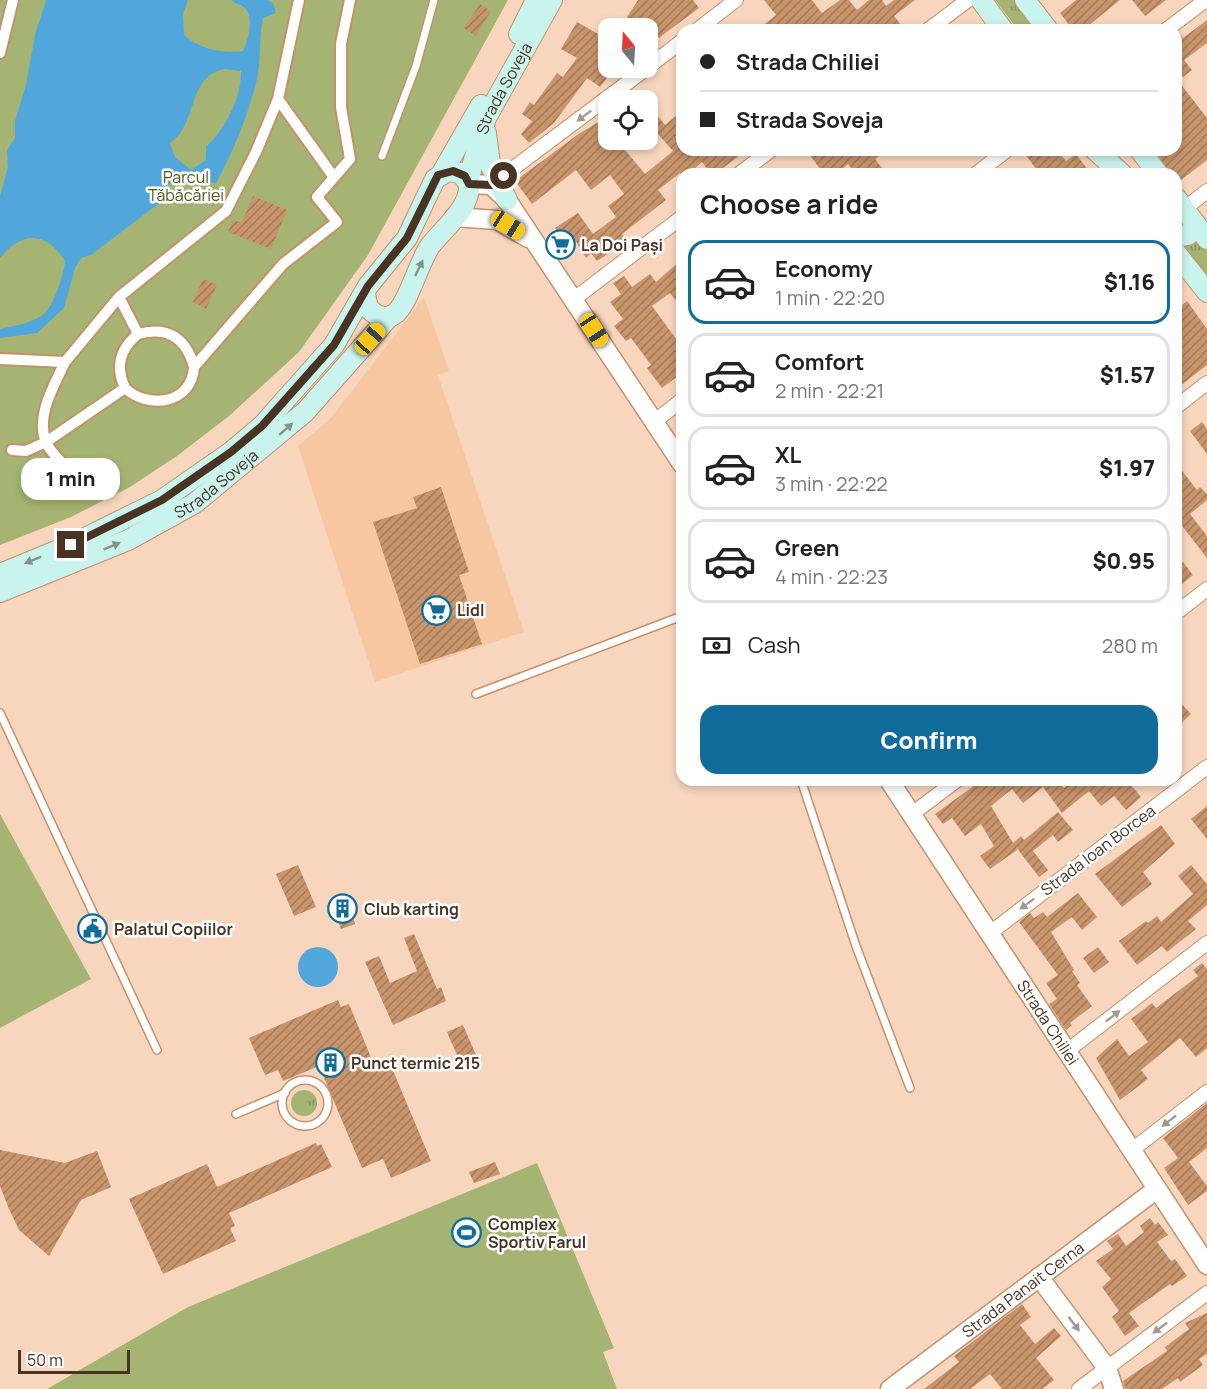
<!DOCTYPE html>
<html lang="en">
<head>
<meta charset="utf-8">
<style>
  :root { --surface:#fff; --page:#f2f2f2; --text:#222; --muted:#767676; --line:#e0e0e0; --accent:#106c9b }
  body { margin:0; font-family:Manrope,sans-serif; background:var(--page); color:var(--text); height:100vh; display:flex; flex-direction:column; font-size:22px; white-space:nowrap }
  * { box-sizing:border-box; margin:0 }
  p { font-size:20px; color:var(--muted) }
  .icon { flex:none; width:33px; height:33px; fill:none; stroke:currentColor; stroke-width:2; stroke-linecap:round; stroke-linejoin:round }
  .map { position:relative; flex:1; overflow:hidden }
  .sheet { position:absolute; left:676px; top:168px; width:506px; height:618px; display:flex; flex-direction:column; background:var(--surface); border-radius:18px; box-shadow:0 3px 9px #0003 }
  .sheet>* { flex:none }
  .hud { position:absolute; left:676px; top:24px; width:506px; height:132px; border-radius:18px; box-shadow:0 3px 9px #0003; display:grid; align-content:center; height:132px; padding:0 24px; background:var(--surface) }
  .needle { width:39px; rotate:342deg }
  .tools { position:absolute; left:598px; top:18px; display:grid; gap:12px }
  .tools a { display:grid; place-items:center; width:60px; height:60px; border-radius:12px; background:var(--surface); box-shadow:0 3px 9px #0003; font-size:30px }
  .scale { position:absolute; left:18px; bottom:15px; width:112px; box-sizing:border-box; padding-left:6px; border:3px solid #493323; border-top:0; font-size:16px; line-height:21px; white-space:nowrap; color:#493323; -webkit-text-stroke:4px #fff; paint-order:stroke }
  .end { position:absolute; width:27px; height:27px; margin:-14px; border:8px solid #493323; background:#fff; box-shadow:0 0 0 3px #fff }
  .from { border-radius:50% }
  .bubble { position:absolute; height:42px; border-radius:18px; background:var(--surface); box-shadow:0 3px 9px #0003; font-size:20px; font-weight:800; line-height:42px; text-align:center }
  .car { position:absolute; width:18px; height:36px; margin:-18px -9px; border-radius:8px; box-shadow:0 0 4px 2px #0007; background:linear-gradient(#f5c518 24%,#345 0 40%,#f5c518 0 76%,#345 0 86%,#f5c518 0) }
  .hud b { display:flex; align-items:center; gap:21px; height:57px; font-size:22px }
  .hud b+b { border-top:2px solid var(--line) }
  .hud i { width:15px; height:15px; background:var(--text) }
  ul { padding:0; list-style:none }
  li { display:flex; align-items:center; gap:18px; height:84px; margin:0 12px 9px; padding:0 12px; border:3px solid var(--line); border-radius:18px }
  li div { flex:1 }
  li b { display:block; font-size:22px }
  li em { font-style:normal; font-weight:800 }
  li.current { border-color:var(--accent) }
  li>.icon { width:54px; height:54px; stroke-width:1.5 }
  h2 { padding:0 24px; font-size:27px; line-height:72px }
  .pay { display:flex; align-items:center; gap:15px; height:66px; padding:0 24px; font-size:22px }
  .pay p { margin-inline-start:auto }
  .cta { display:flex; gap:12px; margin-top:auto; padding:12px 24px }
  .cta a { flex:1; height:69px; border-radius:18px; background:var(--accent); color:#fff; font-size:24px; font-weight:800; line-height:69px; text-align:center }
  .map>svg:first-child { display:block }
</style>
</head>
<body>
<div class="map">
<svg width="1207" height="1389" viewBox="0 0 1207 1389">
  <defs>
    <pattern id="grass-tufts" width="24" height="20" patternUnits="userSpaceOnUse" patternTransform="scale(1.5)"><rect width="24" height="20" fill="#a5b472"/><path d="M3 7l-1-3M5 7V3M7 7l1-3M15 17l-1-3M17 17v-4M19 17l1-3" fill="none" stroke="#88935d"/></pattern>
    <pattern id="building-hatch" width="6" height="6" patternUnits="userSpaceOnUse" patternTransform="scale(1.5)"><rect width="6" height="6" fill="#c7946c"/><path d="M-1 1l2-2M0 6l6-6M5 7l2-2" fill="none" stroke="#a47958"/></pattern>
  </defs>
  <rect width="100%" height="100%" fill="#f8d6be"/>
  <!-- built -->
  <path fill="#f7c7a2" d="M424 297 449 371 438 375 524 632 375 682 298 446 331 418Z"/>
  <!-- grass -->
  <path fill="url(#grass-tufts)" d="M995 0H1014L1036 30H1018Z
    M1196 237 1207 252V278L1180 243Z
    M291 1103a13 13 0 1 1 26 0a13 13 0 1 1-26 0Z"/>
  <!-- park -->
  <path fill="#a5b472" d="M0 0H508L368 255 299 352 229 416 177 456 130 487 71 517 0 545Z
    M0 814 91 979 0 1028Z
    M537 1163 614 1348 603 1352 617 1389H47L188 1307Z"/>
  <!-- water -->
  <path fill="#51a7dc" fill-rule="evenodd" d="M46 0H188L183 14 184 35C199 49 223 54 243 51 248 41 255 17 244 7 240 4 235 4 231 0H267L273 3 276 13 263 18C259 36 261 55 258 74 250 111 234 150 216 183 194 184 188 177 165 186L170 195 91 255 81 258 75 268 64 308 37 333 0 338V329C13 326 34 323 45 313 54 304 64 274 65 261 46 231 22 231 0 258V196L8 167 7 150 15 138V121L26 85 35 35ZM225 69 241 71C242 98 224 130 206 147V160L191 170 175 157 170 143C198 125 187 75 225 69Z
    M298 967a20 20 0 1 1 40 0a20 20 0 1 1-40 0Z"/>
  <!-- building -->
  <path fill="url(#building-hatch)" d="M638 0H693L699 8 648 46V28H620Z
    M764 0H812L822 13 840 0H849L857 10 869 0H882L886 6 894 0H915L894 16 905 30H757L776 15Z
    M1076 0H1120L1083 30H1073L1060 13Z
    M1132 0H1166L1145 16Z
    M480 4 491 11 476 36 464 28Z
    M1207 20V43L1184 60 1192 70 1183 77 1176 69V34L1179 32 1183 38Z
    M577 22 609 40V75L600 87 587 78 554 123 529 143 521 134 532 121 522 114 530 102 534 105 557 73 563 77 577 58 561 49Z
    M1176 78 1207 118V160L1176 184V174H1170L1155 150H1176Z
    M648 103 665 125 682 111V150H747L715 174H711L702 162 688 174 682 176 680 173 658 190 666 200 622 234 627 242 597 261 591 253 586 258 574 238 565 244 555 228 578 213 593 234 616 217 608 206 624 194 610 175 591 190 576 170 532 204 515 181 580 133 609 116V140H621L628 149 625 150 645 174 673 151 657 133 648 140Z
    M806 150H887L875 159 887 174H856L848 164 836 174H824Z
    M1022 150H1057L1066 161 1076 154 1091 174H1040Z
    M253 196 287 210 271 249 228 232 233 220 242 223Z
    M682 259V308L670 293 652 306 682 347V373L662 388 647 368 651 365 631 338 626 341 614 326 623 319 610 302 621 294 613 283 624 276 632 287 650 274 656 282Z
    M203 279 217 285 206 309 193 302Z
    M1187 301 1207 329V365L1176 389V348L1181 344 1176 338V310Z
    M1202 422 1207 429V454L1190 431Z
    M1176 463 1197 490 1200 487 1207 494V500L1190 514 1207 536V558L1176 518Z
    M441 487 469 572 459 575 482 644 420 664 373 522 417 508 413 497Z
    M1183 562 1193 575 1181 585 1176 578V568Z
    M1176 698 1191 714 1176 728Z
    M982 780H1058L1064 788 1072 781 1075 785 1080 780H1127L1141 797 1126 810 1114 796 1101 806 1089 791 1062 813 1043 787 1023 803 1012 789 991 806 1013 843 1021 836 1024 840 1058 812 1073 830 1058 842 1053 835 1033 851 1048 870 1039 877 1016 847 1017 850 990 869 980 856 994 846 981 824 965 836 952 818 943 824 935 814Z
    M1207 806V839L1191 819Z
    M1161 825 1175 844 1143 872 1152 884 1122 907 1095 874Z
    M298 865 316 907 294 916 276 874Z
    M1191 865 1207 884V905L1188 921 1196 929 1167 952 1162 946 1137 965 1119 941 1146 921 1148 923 1157 916 1161 922 1193 894 1178 876Z
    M1078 893 1097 917 1082 930 1072 917 1051 932 1074 970 1072 971 1080 983 1077 985 1092 1006 1070 1023 1072 1025 1066 1030 1049 1004 1057 999 1046 983 1058 975 1019 922 1030 913 1034 918 1043 912 1047 917Z
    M343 896 346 903 350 901 356 916 353 917 355 924 341 929 330 901Z
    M414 934 437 989 441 987 446 1001 393 1025 365 962 379 956 390 983 417 971 404 938Z
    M1098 947 1109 962 1094 973 1083 958Z
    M1202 963 1207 969V1048L1196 1057 1180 1038 1141 1070 1148 1079 1120 1100 1096 1058 1117 1039 1129 1056 1148 1042 1131 1019 1152 1003 1156 1008 1198 976 1193 970Z
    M338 1000 341 1007 349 1004 375 1067 389 1061 431 1161 391 1178 383 1159 362 1168 319 1066 283 1081 278 1070 265 1075 249 1038Z
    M463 1025 480 1064 464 1071 447 1032Z
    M1207 1103V1148L1189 1162 1207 1186V1191L1188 1205 1164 1168 1178 1158 1163 1138Z
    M316 1143 317 1146 321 1144 332 1167 229 1213 235 1226 230 1228 236 1241 163 1274 129 1199 207 1164 217 1187Z
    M0 1150 65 1163 97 1151 111 1187 81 1200 49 1256 19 1230 9 1209 0 1186Z
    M495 1162 500 1174 474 1183 469 1172Z
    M1150 1218 1155 1225 1158 1222 1168 1235 1157 1242 1171 1261 1175 1259 1187 1276 1172 1286 1170 1284 1129 1313 1139 1326 1125 1336 1112 1317 1119 1311 1102 1287 1111 1279 1096 1261 1113 1249 1107 1241 1118 1234 1126 1246 1144 1232 1140 1226Z
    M1022 1304 1031 1317 1020 1325 1035 1344 1054 1328 1061 1336 1036 1358 1054 1380 1042 1389H1002L990 1374 970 1389H924L959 1362 954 1356Z
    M1207 1313V1354L1199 1359 1203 1365 1180 1382 1178 1378 1162 1389H1125L1123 1381 1167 1351 1165 1347 1189 1329 1185 1323Z"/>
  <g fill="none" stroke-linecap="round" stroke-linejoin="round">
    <defs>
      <path id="service" d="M382 156 416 66 434 0
        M476 694 682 616
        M0 713 157 1050
        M801 780 856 946 910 1088
        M282 1103a23 23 0 1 1 46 0a23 23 0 1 1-46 0Z
        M236 1114 285 1093"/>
      <path id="pedestrian" d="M0 53 13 0
        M278 99 333 176
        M119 297 138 334C120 349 115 366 125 388
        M138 334C168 326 186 338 194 367
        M0 359 65 362 119 297 226 211 256 152 278 99 299 0
        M65 362C55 384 35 416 46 442 50 453 65 465 73 474
        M12 450 26 451 46 442 125 388C148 410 192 404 194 367L283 264 337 222 317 197 350 159 341 107V44L350 0"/>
      <path id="minor" d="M697 30 736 0
        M928 30 968 0
        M1166 30 1206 0
        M648 67 682 41
        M739 174 771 150
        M976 174 1007 150
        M491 185 647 68
        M1184 209 1207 191
        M574 299 682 217
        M1176 407 1207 383
        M655 421 682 400
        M1176 613 1207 589
        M912 814 957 780
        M990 933 1207 767
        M1067 1051 1207 943
        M1132 1150 1207 1092
        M1079 1389 1207 1293"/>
      <g id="tertiary">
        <path d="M469 184 491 185 507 200 682 464"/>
        <path d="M454 217 497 220 528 238"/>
        <path id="s1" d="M889 780 1207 1265"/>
        <path d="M1039 1277 1107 1368 1114 1389"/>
        <path id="s2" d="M890 1389 1157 1189"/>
      </g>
      <g id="secondary">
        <path d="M981 0 1003 30"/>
        <path d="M1025 0 1048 30"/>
        <path d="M519 34 536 0"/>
        <path d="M486 133 490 164 507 200"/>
        <path d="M1095 150 1122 174"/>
        <path d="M1140 150 1158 174"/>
        <path d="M442 173 481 105"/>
        <path id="s3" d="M468 181 486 118 552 0"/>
        <path d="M1176 198 1207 239"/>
        <path d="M1176 237 1188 235 1196 225"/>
        <path d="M1176 253 1207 292"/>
        <path d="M0 574 71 545 162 500 231 452 262 426 334 345 368 286 407 238 435 179 448 171 461 173 469 184C471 208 443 229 430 246 419 262 408 303 396 313 386 321 376 316 368 308L365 294"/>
        <path id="s4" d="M0 592 128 540 195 503 305 412 389 317"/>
      </g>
    </defs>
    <!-- service casing -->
    <use href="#service" stroke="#c49169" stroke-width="10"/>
    <!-- pedestrian casing -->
    <use href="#pedestrian" stroke="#c49169" stroke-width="14"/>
    <!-- minor casing -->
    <use href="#minor" stroke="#c49169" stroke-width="16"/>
    <!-- tertiary casing -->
    <use href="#tertiary" stroke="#c49169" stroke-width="21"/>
    <!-- secondary casing -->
    <use href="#secondary" stroke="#c49169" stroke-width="22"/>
    <!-- service -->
    <use href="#service" stroke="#fff" stroke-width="7"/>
    <!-- pedestrian -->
    <use href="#pedestrian" stroke="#fff" stroke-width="10"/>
    <!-- minor -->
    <use href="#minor" stroke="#fff" stroke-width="14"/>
    <!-- tertiary -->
    <use href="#tertiary" stroke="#fff" stroke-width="18"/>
    <!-- secondary -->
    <use href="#secondary" stroke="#c8f4ed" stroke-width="20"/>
  </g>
  <!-- one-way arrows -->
  <defs><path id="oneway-solid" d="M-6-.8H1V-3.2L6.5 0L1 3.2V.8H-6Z" transform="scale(1.5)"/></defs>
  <g fill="#a49991">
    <use href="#oneway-solid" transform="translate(584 116) rotate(143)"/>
    <use href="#oneway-solid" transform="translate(1027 904) rotate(143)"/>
    <use href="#oneway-solid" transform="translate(1113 1016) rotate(-38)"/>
    <use href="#oneway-solid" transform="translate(1169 1121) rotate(142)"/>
    <use href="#oneway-solid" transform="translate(1074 1324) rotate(53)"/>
    <use href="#oneway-solid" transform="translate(1160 1328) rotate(143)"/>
  </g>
  <g fill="#889488">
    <use href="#oneway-solid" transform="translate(419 268) rotate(-64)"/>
    <use href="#oneway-solid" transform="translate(286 429) rotate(-41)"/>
    <use href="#oneway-solid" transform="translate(112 546) rotate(-22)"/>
    <use href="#oneway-solid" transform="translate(33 560) rotate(158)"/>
  </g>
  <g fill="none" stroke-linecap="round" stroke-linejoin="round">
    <!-- route -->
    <path stroke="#493323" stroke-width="8" d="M71 545 162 500 231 452 262 426 334 345 368 286 407 238 438 175 453 171 465 176 469 184 491 185 504 176"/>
  </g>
  <!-- icons -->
  <defs>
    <symbol id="supermarket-ring" viewBox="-11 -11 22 22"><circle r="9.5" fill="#fff" stroke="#106c9b" stroke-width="1.5"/><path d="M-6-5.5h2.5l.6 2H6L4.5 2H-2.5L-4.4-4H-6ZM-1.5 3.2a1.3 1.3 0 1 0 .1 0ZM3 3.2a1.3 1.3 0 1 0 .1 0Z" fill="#106c9b"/></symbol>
    <symbol id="building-ring" viewBox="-11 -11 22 22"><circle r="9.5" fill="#fff" stroke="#106c9b" stroke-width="1.5"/><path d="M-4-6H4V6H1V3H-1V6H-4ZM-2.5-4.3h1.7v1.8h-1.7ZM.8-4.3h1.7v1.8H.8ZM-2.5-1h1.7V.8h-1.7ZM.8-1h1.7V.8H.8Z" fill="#106c9b"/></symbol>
    <symbol id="civic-ring" viewBox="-11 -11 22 22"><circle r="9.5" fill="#fff" stroke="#106c9b" stroke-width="1.5"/><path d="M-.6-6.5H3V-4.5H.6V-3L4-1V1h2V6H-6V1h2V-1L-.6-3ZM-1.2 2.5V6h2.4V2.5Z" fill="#106c9b"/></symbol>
    <symbol id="stadium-ring" viewBox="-11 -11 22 22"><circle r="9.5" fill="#fff" stroke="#106c9b" stroke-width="1.5"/><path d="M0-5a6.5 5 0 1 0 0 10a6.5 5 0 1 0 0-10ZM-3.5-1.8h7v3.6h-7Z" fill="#106c9b"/></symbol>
  </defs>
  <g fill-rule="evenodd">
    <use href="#supermarket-ring" x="544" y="228" width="33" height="33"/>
    <use href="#supermarket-ring" x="420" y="594" width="33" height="33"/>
    <use href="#building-ring" x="326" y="892" width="33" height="33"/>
    <use href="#civic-ring" x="76" y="912" width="33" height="33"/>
    <use href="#building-ring" x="314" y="1046" width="33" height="33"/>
    <use href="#stadium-ring" x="450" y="1216" width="33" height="33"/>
  </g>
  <g text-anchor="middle" stroke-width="5" stroke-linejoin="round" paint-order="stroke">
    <!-- street labels -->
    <g font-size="16" fill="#493323" stroke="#fff">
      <text dy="6" stroke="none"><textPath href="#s3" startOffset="100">Strada Soveja</textPath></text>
      <text dy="6" stroke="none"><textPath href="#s4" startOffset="243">Strada Soveja</textPath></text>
      <text transform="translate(1098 850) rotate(-37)" y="6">Strada Ioan Borcea</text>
      <text dy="6" stroke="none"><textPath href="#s1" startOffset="290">Strada Chiliei</textPath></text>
      <text dy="6" stroke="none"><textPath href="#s2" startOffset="166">Strada Panait Cerna</textPath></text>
    </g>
    <!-- park labels -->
    <g font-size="16" fill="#4e591a" stroke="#fff">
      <text x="186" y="183">Parcul<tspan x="186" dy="18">Tăbăcăriei</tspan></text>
    </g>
    <!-- poi labels -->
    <g font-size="16" font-weight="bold" fill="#493323" stroke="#fff" text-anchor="start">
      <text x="581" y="251">La Doi Pași</text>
      <text x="457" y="616">Lidl</text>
      <text x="364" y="915">Club karting</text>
      <text x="114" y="935">Palatul Copiilor</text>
      <text x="351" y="1069">Punct termic 215</text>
      <text x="488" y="1230">Complex<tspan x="488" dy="18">Sportiv Farul</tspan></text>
    </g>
  </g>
</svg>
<div class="tools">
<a><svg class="needle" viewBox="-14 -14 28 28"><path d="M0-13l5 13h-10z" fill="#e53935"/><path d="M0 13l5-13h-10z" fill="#767676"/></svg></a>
<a><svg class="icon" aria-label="locate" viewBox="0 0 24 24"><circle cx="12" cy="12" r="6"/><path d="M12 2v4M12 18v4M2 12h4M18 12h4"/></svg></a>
</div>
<div class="scale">50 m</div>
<i class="end from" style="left:504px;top:176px"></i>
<i class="end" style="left:71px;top:545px"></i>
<div class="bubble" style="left:21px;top:458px;width:99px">1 min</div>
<i class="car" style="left:508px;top:225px;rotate:122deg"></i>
<i class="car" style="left:594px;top:330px;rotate:147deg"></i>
<i class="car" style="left:370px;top:339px;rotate:42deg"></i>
<div class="hud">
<b><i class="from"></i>Strada Chiliei</b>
<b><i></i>Strada Soveja</b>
</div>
<section class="sheet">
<h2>Choose a ride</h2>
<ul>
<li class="current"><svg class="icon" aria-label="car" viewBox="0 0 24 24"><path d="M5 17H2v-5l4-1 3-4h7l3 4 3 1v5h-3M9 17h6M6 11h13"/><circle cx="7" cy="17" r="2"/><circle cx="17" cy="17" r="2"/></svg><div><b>Economy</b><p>1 min · 22:20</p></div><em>$1.16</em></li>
<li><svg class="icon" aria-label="car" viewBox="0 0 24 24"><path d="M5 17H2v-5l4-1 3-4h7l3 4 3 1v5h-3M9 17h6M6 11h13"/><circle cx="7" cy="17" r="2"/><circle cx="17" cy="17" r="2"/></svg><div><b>Comfort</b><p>2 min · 22:21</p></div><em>$1.57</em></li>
<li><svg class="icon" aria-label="car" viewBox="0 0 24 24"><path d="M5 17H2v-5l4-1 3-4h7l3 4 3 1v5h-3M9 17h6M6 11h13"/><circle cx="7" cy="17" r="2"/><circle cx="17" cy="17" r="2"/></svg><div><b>XL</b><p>3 min · 22:22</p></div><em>$1.97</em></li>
<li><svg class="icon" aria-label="car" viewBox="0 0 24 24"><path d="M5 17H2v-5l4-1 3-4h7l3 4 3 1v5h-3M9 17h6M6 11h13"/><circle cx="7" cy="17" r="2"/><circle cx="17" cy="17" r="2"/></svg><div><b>Green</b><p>4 min · 22:23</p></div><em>$0.95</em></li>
</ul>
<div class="pay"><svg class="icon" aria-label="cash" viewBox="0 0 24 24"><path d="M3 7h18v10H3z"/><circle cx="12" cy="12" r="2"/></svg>Cash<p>280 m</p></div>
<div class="cta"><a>Confirm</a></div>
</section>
</div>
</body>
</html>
